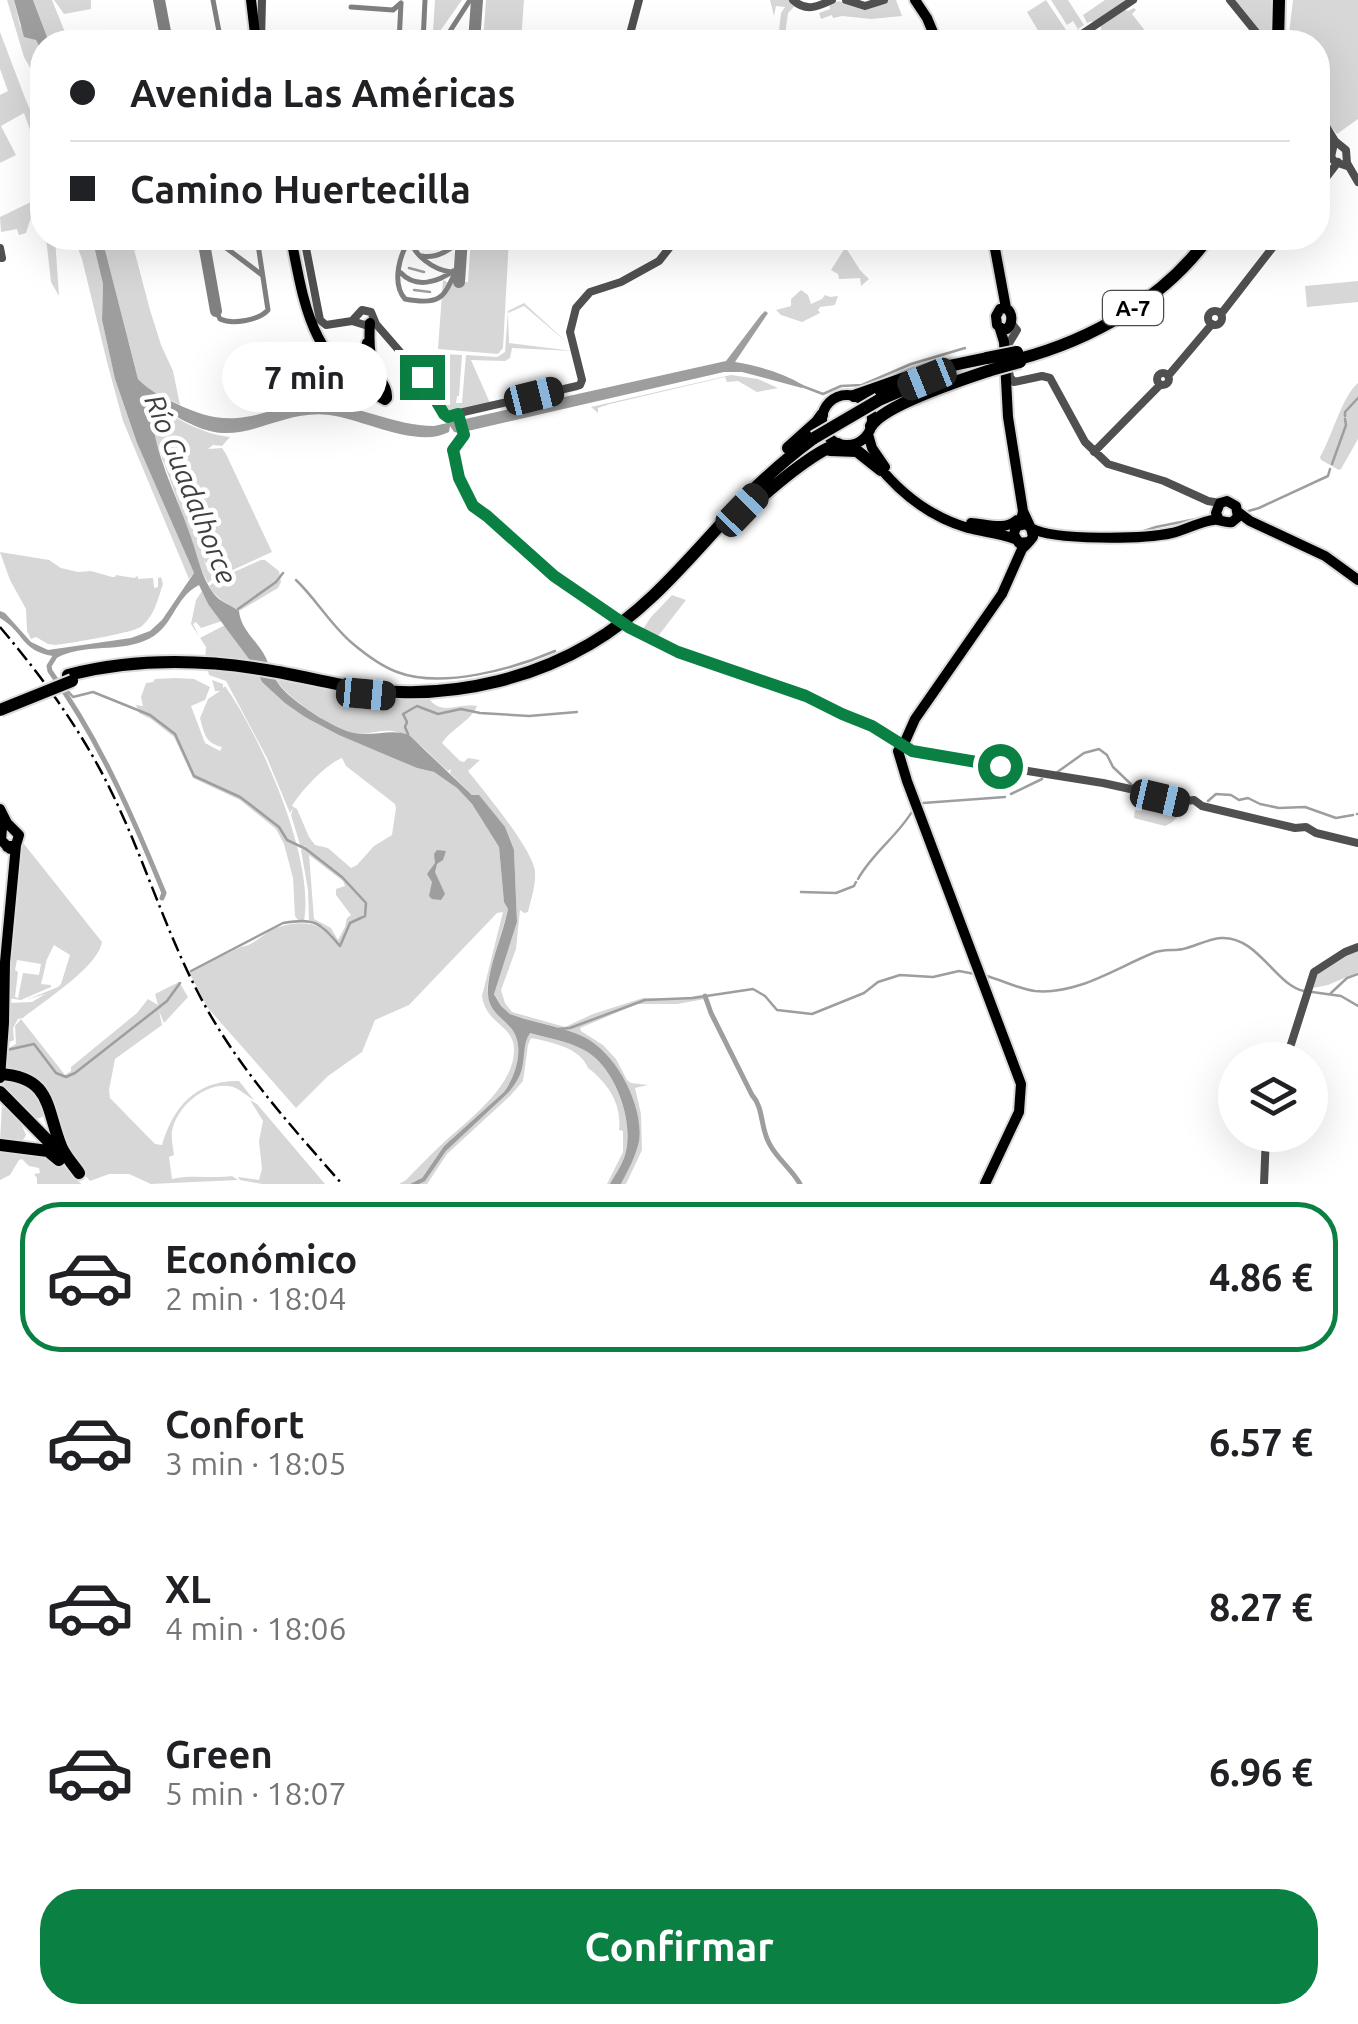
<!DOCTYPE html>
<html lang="es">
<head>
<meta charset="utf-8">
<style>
  :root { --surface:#fff; --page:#f6f6f6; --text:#202124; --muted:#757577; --line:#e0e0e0; --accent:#0b8043 }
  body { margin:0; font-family:Ubuntu,sans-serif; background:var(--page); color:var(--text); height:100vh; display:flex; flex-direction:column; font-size:38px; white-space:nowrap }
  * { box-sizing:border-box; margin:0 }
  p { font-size:32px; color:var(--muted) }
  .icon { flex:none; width:55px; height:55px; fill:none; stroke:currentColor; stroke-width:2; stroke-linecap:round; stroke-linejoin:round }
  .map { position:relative; height:1184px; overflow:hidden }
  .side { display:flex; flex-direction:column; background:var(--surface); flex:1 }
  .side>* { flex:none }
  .top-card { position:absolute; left:30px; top:30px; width:1300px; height:220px; border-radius:40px; box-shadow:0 10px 40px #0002; display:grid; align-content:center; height:220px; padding:0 40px; background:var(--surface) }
  .buttons { position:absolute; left:1218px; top:1042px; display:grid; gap:20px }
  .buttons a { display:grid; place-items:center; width:110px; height:110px; border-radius:50%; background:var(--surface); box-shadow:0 10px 40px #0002; font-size:50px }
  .end { position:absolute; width:45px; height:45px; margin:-22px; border:12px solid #0b8043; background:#fff; box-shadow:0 0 0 5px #fff }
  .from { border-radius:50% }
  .bubble { position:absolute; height:70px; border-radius:35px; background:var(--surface); box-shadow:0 10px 40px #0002; font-size:32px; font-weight:700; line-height:70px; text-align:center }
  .car { position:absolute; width:30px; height:60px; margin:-30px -15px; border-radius:12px; box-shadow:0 0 8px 2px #0007; background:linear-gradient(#222 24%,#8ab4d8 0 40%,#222 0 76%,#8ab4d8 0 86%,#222 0) }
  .top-card b { display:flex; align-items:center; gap:35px; height:95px; font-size:38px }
  .top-card b+b { border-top:2px solid var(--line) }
  .top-card i { width:25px; height:25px; background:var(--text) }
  ul { padding:18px 0 0; list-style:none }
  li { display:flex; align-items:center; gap:30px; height:150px; margin:0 20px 15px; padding:0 20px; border:5px solid transparent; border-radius:40px }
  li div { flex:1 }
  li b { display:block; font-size:38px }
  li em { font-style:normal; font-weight:700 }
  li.on { border-color:var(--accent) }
  li>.icon { width:90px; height:90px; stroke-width:1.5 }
  .button { display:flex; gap:20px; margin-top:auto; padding:20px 40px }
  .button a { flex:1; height:115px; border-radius:40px; background:var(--accent); color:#fff; font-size:40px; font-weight:700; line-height:115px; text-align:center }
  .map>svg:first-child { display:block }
</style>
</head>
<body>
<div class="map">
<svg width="1358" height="1184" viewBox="0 0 1358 1184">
  <rect width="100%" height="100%" fill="#fff"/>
  <!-- green -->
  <path fill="#d7d7d7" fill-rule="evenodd" d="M7 0H14L20 26 36 40 42 52V89L24 57Z
    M33 0H52L69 42H49Z
    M54 0H91V9L64 14Z
    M435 0H462L438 34 433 32Z
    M486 0H524L521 42H483Z
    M770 0H791L796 5 788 13 784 42H773L774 31H779L781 13 785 7 776 6 774 16Z
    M888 0H896L902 16 871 19 842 16 833 18 832 15 821 19 819 13 830 9 829 4 839 1 863 7Z
    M1046 0 1072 39 1066 42H1045L1027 12Z
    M1051 0H1068L1084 25 1078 29 1081 33 1074 36 1072 33 1078 29 1073 21 1067 25Z
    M1105 0H1129L1094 24 1092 21 1087 23 1083 15Z
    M1233 0H1273V42H1268Z
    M1293 0H1358V119L1337 134 1318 111V42H1288Z
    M1134 8 1136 10 1132 14 1154 42H1101V25L1124 9 1128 11Z
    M0 32 25 98 42 137V167L37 151 42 149 40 140 34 141 24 113 1 126 16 155 0 163V95L8 91 0 69Z
    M31 202 34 208 26 233 19 235 17 229 1 232 0 217Z
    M46 238H55L59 296 51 282Z
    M74 238H92L103 284 102 320 115 379 137 443 194 573 189 579 123 421 107 362 82 259Z
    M102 238H131L150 310 161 345 173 371 180 405 146 388 138 379Z
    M471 238H509L503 348 498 354 438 349 443 280 449 283 468 282Z
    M844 245 860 270 869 279 861 286 860 278 839 279 838 274 831 270 845 248Z
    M1358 281V302L1307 307 1305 286Z
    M801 290 808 295 811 304 822 299 825 295 830 297 838 296 835 305 820 307 818 310 820 313 802 322 781 315 776 310 791 306V299Z
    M524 303 570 345 524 306 508 313 509 343 573 351 512 348 510 358 505 361 471 360 490 403 446 415 439 399 441 358 424 357 421 371 405 352 462 355 459 396H457L456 403H462L466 355 497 357 505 352 508 311Z
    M731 375 758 379 778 388 757 392 738 381 727 382 725 377 610 404 598 408V413L591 407Z
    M1358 383V439L1341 469 1339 470 1321 460 1320 457C1332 437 1342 396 1358 383Z
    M150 403C176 417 200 434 230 437L222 446 213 445 208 449 222 448 226 454 272 552 224 574 215 571 204 561 207 567 217 575 208 583 197 562 192 540 151 428Z
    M0 552 49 560 61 568 78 572 91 571 112 577H115L116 575 134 578 138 576V579L153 578 154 588 158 587V578L161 577 163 584C158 598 155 615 142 626 135 633 70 643 56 645L48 644 36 637 31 639 27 631 26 609 10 580Z
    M261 560H265L279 571 281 582 278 588 239 611C227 603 216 599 209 586L220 578Z
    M202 591 208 604 222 621 201 628 196 622 193 624 200 638 225 625 255 667 262 682 305 717 417 768 434 772 457 788 472 804 499 847 504 901 508 909C504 928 485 977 488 993 491 1008 500 1016 509 1026 526 1044 517 1074 504 1092L444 1146 421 1179 410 1184H399L406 1180C417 1169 428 1157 440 1146 465 1122 516 1087 514 1048 513 1025 486 1024 482 996L503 912 497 913 409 1005 375 1020 362 1052 328 1076 296 1108 207 1007 189 972 241 947C253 945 260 937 270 931 283 924 305 920 319 927 327 931 332 939 336 944L323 926 309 920 308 890 301 850 306 846 301 848 291 815 293 808 290 813 267 758 226 681 209 675 205 659 206 647 191 624 196 600ZM342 758 346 766 395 804 396 808 392 835 374 846 357 865 351 868 328 848 315 845 309 837 297 809 292 806C301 791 326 764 342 758ZM309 855 343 881 345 886 336 889V895L351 915 347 918 345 927 338 940 331 928 314 919Z
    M672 595 686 600 655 640 641 632 651 617Z
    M175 678 194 679 210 687 205 700 191 706 205 743 220 751 222 747C205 743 204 733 200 718L208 699 220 691H215L212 680 223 684V688L225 686C261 737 315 859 304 921L298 920 295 916 293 878 284 844 276 829 240 800 193 778 174 737 151 719 139 713 136 705 143 706 141 697 146 683 153 682 155 679Z
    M276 680 372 697 430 700C443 716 461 702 477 706 472 720 451 729 442 743L460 761 464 762 468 758 480 760 468 771C484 791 534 851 535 872 536 885 531 899 528 912L524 913 520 910 516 949 501 990 505 1003 512 1012 565 1027 593 1014 643 998 678 999 701 995 705 999 677 1004H637L580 1028 581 1031 603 1045 616 1059 627 1080 631 1083 648 1085 635 1088 641 1114 642 1150 626 1184H621C647 1131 645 1098 602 1056 595 1049 587 1039 578 1035 557 1025 532 1022 510 1014L501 1006 494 993 517 922 514 850 472 795 450 773 451 769 448 771C431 757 416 735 392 731 379 729 366 736 353 733 330 727 289 699 276 680Z
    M1142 796 1182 806C1180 814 1174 823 1165 826L1134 818 1135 810 1142 811Z
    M21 844H24L102 942C98 967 44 1001 23 1018L18 1019 13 1028 14 1040 7 1043 8 1003 32 1002 45 994 26 1000 58 987 61 984 70 955 54 945 47 959 41 984 51 985V987L21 1000 7 998ZM17 960 41 964 39 975 23 973 18 998 15 997 18 972 15 970Z
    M1358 948V972L1328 985 1313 988 1312 985 1314 974Z
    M179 982 188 997 164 1023 159 1011 162 1025 115 1059 109 1090 110 1098 155 1144 162 1145C173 1106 197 1080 239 1081L254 1100C248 1097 240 1089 233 1087 207 1080 177 1106 172 1131 171 1138 173 1147 174 1155L169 1157 172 1179C190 1174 212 1179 232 1176L238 1180 151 1184 129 1174H109L90 1181 67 1155 51 1105 4 1070 5 1050 16 1044 15 1026 21 1019 65 1075 71 1071V1067L137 1013 148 999 158 1005 155 994Z
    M530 1033C547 1038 568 1041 584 1050 615 1066 635 1122 625 1155 622 1165 615 1175 610 1184H607L623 1152V1131L619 1130C622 1104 608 1083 588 1068 581 1048 551 1042 531 1038L528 1045 523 1081 510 1096 447 1154 427 1184H419L425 1180 446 1151 509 1092C522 1074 523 1056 526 1034Z
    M4 1080 31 1085 47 1111C43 1118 40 1119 32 1118L3 1091Z
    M250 1100 257 1104 325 1184H262L240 1180 238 1177 259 1180 262 1169 259 1141 263 1121Z
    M2 1103 3 1108 6 1107 21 1123 26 1135C21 1146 10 1143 0 1142Z
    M0 1146 57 1159 81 1184H37V1178L34 1174 40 1173 39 1168 29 1166 22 1159 19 1160 10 1175 0 1180Z"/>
  <!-- water -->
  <path fill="#9e9e9e" d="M14 0H33L49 42H42V52L36 40 24 37Z
    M92 238H102L138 379C149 391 163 397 177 404 196 413 216 420 237 418 266 416 290 401 320 403 359 405 395 426 434 426L726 361 761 315 765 311 768 313 735 362C759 366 783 373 803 385L802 388 742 372H724L459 433 454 432 450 426 449 432C417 449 363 419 329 415 289 410 257 435 222 433 195 431 174 413 151 404 152 451 176 493 191 537 198 557 201 577 214 594 220 602 231 605 239 611 241 631 258 641 266 658 270 668 273 677 280 686 293 702 334 729 354 733 373 737 391 728 409 735L472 795H479L505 827 514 850 517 922 494 994 501 1006 510 1014C534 1023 561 1026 584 1037 616 1053 644 1105 639 1141 636 1156 628 1170 621 1184H610C615 1175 622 1165 625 1155 635 1122 615 1066 584 1050 568 1041 547 1038 530 1033 523 1043 525 1055 522 1068 520 1077 515 1084 509 1092L446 1151 425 1181 419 1184H410L422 1178 444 1146 504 1092C517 1074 526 1043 509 1026 499 1015 489 1010 488 994 487 968 503 935 508 909L504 902 499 847 472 804 457 788 434 772 417 768 339 735 305 717 285 703 262 682 255 667 208 604 199 585C173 598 174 630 144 641 116 653 76 642 51 662H49L53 656C21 651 24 632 0 618V611L5 613 31 642 48 650 131 638 150 631 162 620 194 573 137 443 115 379 102 320 103 284Z
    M437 850 446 851 443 860 437 864 435 872 445 894 441 900 432 899 429 896 432 882 427 874 435 863 434 854Z"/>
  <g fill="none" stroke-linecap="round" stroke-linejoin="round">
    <!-- stream -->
    <path stroke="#9e9e9e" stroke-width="2.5" d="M409 268 424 272
      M414 290 430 292
      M802 386 823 394 841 386 862 385 911 364 965 348
      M1345 416V412L1358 398
      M1332 464 1346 425 1345 419
      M1245 512 1259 508 1328 476 1330 469
      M1141 532 1156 527 1206 517
      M296 580C316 599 330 624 352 643 365 654 381 666 397 672 442 689 513 669 555 651
      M238 609 276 582 283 573
      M64 691 67 690 73 697 93 692 150 715 175 734 194 776 240 797 252 806 279 827 287 840 306 849 342 877 366 903 365 916 350 923 340 946C319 922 316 918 283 923L191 971
      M408 734 405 727 407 722 403 714 417 706 438 714 461 709 480 713 529 716 577 712
      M1056 773 1084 753 1099 749 1107 755 1113 767 1134 787
      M1011 794 1042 779
      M1144 797C1154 813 1160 815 1179 810
      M1208 801 1216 794 1231 795 1239 800 1248 798 1260 804 1279 808 1305 807 1336 818 1353 815
      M923 803 1005 797
      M1357 814H1358
      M858 879C873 852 898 836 913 810
      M801 892 836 893 854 886 856 882
      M983 975C1000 979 1018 989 1035 991 1077 995 1116 968 1153 953 1163 949 1173 951 1183 949 1196 946 1208 939 1221 938 1258 936 1275 985 1304 991
      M1312 992 1341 996 1358 1006
      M1331 993 1347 978 1358 974
      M558 1029 570 1028 645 1000 693 998 753 989 765 996 777 1010 812 1014 864 993 878 982 900 975 933 977 959 971 975 974
      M7 1050 34 1044 56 1073 66 1077 75 1073 167 1001 180 983"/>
    <!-- canal -->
    <path stroke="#9e9e9e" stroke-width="5" d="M54 658 49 666 50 671C99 739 132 815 164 893L162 898
      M705 996 711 1013 752 1095C764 1108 760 1127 769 1143 776 1158 792 1169 800 1184"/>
    <!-- taxiway -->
    <path stroke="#808080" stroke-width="5" d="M213 0 221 42
      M351 7 393 10 401 3
      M400 41C406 34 417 35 422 42
      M399 42 401 3
      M423 42 425 0
      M443 42 470 0
      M213 238 262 275
      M410 238C400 254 391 283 405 299 446 307 444 294 460 262
      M411 238C412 255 434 270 451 272
      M422 256C436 259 454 249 461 238
      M401 273C416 289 438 282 453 271
      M216 311 220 319C233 325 259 320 268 310L257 238"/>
    <!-- runway -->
    <path stroke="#808080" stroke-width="12" d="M159 0 167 42
      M474 42 477 0
      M203 238 216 311
      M459 282 462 238"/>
    <defs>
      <path id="major" d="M251 0 256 42
        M915 0 927 18 937 42
        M291 238C305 310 312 364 385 400L387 398
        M993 238 1006 308
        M1006 308C1013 313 1013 323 1007 329L1004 330 997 325 996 316 1000 309Z
        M370 323C369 337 369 354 374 367 378 379 388 386 387 398
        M1000 329 1004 342 1008 417 1023 511 1030 526
        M333 354C347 366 363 363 367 343
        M822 420a25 25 0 1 1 50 0a25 25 0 1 1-50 0Z
        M868 434 872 448 885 467
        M877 464C900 493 931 517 968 528 983 532 1000 533 1015 539
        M1238 512 1250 521 1325 556 1358 580
        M971 523C987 524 1004 531 1017 520
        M1018 526 1026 524 1031 528 1033 537 1029 542 1019 543 1014 535C1014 527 1022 522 1023 511
        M1031 528C1054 541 1145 539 1172 533 1183 531 1208 518 1218 520 1223 521 1227 523 1232 522L1238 517 1236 506 1227 501 1220 503 1216 513 1219 520
        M903 746 915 719 1002 594 1022 549 1028 543
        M907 747 902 746 898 751 907 781 1021 1084 1019 1112 985 1184
        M0 809 7 823 19 835 16 845 7 847
        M3 816 1 840 10 849
        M0 1078 4 1023 5 962 16 845"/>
      <path id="highway" d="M1278 42 1279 0
        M1019 359C1091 340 1164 299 1208 238
        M854 396 925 371 987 358
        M879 400 928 379
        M871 426C885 404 964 379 991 370
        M788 448 817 422 822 415
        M830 450 857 451 881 470
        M727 527C753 505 808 453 838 444
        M68 675C135 658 204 659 272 671 314 678 357 691 400 692 465 694 534 677 590 644 654 607 699 545 750 493 770 473 791 455 814 438
        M0 1074C52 1077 46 1109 61 1146 65 1156 73 1164 79 1173
        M0 1092 60 1153
        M0 1145 48 1151 59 1160"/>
    </defs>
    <!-- major casing -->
    <use href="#major" stroke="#dbdbdb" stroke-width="14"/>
    <!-- highway casing -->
    <use href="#highway" stroke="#dbdbdb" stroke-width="16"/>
    <!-- minor -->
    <path stroke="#505050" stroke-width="8" d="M793 0C806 12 817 7 832 0
      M846 0 865 6 884 0
      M1230 0 1264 42
      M261 42 262 0
      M630 42V34L639 0
      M1070 42 1133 0
      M1318 113 1335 141 1346 150 1347 163 1358 182
      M1331 141 1333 148 1331 157 1335 162 1347 166
      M1318 188 1338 162
      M304 238 320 320 326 325 352 321 365 325 370 323
      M0 248 2 258
      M1208 318a7 7 0 1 1 14 0a7 7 0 1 1-14 0Z
      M1221 314 1280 238
      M352 321 362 310 371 312 376 324 422 377 446 416 577 386 580 385 582 380 570 332 576 308 590 292 621 282 659 261 670 247 672 238
      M1008 352V345L1017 330 1011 323
      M1009 371 1010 377 1014 382 1042 376 1050 378 1085 442 1108 464 1164 481 1208 501 1220 503
      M1157 379a6 6 0 1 1 12 0a6 6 0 1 1-12 0Z
      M1168 376 1212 324
      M458 414 463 435 453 450 454 454 459 478 473 506 487 516 554 576 619 621
      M1094 452 1160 385
      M630 628 678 652 741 672 814 700 842 715 872 726 902 746
      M909 750 996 765 1007 763 1015 769 1103 783 1185 801 1194 800 1202 806 1295 828 1306 827 1316 833 1358 843
      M1286 1060 1314 972 1345 952 1358 947
      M1264 1184 1266 1135"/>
    <!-- major -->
    <use href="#major" stroke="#000" stroke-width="10"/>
    <!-- highway -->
    <use href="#highway" stroke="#000" stroke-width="12"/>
    <!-- rail -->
    <path stroke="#000" stroke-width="2.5" stroke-dasharray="15 5 2.5 5" stroke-linecap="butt" d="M0 627C43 678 82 731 111 791 145 860 166 934 203 1002 240 1070 291 1126 342 1184"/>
    <defs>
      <path id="highway-bridge" d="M987 358 1017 352
        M991 370 1020 362
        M814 438 879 400
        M0 710 72 681"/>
    </defs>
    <!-- highway-bridge casing -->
    <use href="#highway-bridge" stroke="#dbdbdb" stroke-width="16" stroke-linecap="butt"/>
    <!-- minor-bridge -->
    <path stroke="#505050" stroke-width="8" d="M619 621 630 628"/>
    <!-- highway-bridge -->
    <use href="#highway-bridge" stroke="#000" stroke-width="12"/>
  </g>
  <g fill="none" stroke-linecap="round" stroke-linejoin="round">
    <!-- route -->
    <path stroke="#0b8043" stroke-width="12" d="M422 377 444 414 448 417 458 414 464 435 453 450 454 454 459 478 473 506 487 516 554 576 630 628 678 652 806 696 842 714 872 726 912 751 1000 766"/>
  </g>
  <g text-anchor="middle" stroke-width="9" stroke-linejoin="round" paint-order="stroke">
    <!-- shield labels -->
    <rect fill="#fff" stroke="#4c4c4c" stroke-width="2.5" x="1103" y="291" width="60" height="34" rx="8"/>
    <g font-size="22" font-weight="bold" fill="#000">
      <text x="1133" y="316">A-7</text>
    </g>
    <!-- water labels -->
    <g font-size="28" font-style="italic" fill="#3f3f3f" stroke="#fff">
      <text transform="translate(191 489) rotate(68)" y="10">Río Guadalhorce</text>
    </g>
  </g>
</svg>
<div class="buttons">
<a><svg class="icon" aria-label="layers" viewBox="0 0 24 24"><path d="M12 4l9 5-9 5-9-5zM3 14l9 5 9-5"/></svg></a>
</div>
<i class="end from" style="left:1000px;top:766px"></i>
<i class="end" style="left:422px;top:377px"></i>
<div class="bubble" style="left:222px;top:342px;width:165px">7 min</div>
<i class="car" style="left:927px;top:379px;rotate:248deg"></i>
<i class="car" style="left:534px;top:396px;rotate:76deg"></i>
<i class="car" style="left:742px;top:510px;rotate:44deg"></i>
<i class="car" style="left:366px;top:694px;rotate:95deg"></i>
<i class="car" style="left:1160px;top:798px;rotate:103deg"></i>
<div class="top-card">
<b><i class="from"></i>Avenida Las Américas</b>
<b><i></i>Camino Huertecilla</b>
</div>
</div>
<section class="side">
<ul>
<li class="on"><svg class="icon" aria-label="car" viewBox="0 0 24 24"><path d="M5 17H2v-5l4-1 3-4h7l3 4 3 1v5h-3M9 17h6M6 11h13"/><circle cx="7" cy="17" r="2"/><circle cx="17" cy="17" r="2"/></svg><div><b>Económico</b><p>2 min · 18:04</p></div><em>4.86 €</em></li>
<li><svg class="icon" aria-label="car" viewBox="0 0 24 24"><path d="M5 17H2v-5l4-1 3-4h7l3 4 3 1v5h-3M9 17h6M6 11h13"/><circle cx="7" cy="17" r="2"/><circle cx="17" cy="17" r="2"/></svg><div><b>Confort</b><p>3 min · 18:05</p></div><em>6.57 €</em></li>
<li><svg class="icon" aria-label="car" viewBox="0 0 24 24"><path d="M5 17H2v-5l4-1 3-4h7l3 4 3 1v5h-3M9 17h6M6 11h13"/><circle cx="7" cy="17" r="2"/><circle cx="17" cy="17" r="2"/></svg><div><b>XL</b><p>4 min · 18:06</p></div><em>8.27 €</em></li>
<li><svg class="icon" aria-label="car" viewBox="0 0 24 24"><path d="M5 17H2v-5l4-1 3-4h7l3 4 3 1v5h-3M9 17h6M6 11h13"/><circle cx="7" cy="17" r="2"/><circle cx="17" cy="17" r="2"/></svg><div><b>Green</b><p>5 min · 18:07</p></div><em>6.96 €</em></li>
</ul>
<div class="button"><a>Confirmar</a></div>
</section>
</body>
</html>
